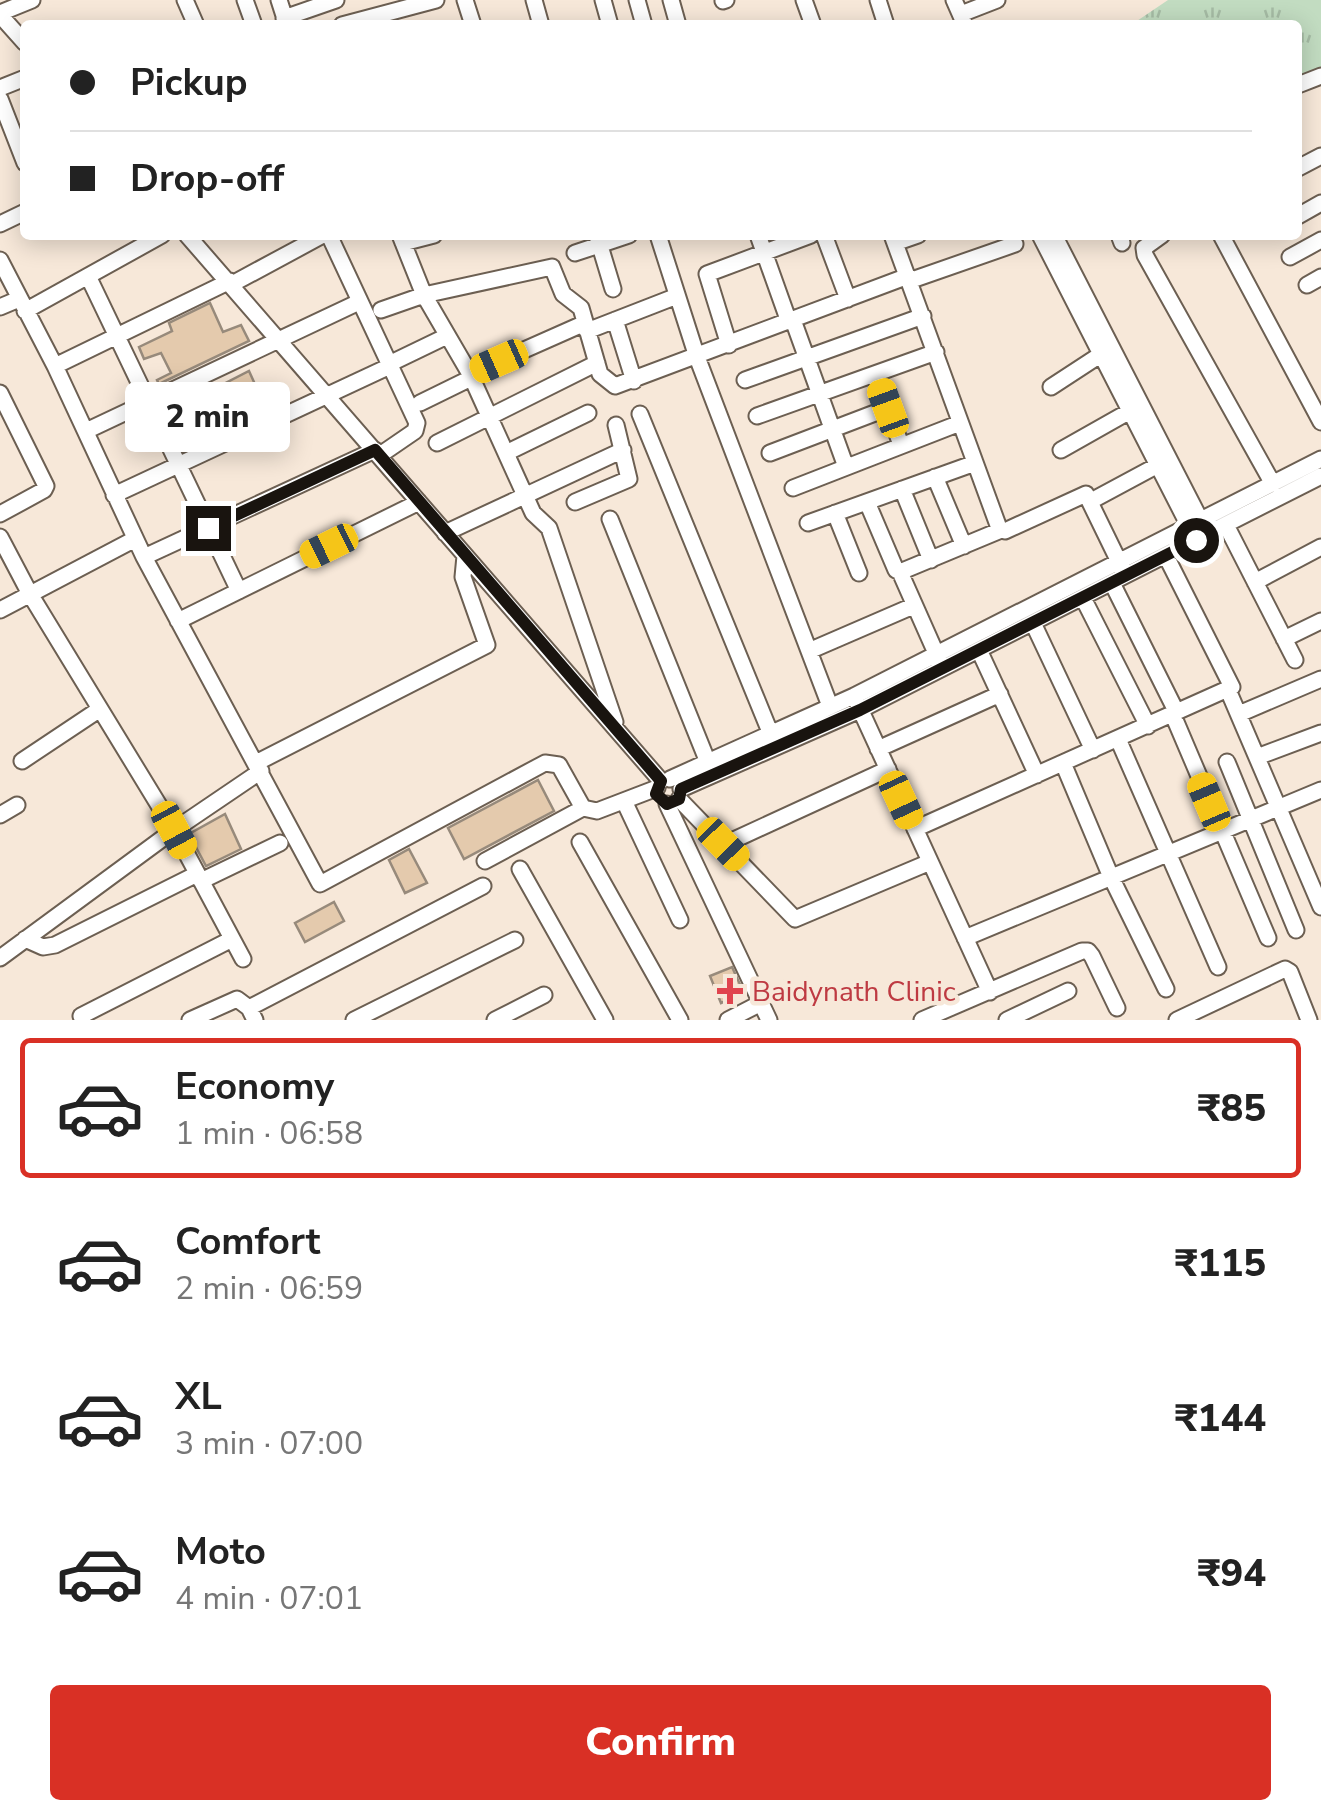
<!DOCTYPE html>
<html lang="en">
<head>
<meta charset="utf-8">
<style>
  :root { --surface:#fff; --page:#f2f2f2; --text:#222; --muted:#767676; --line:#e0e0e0; --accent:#d93025 }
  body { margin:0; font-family:"Nunito Sans",sans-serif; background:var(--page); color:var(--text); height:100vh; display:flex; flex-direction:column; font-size:38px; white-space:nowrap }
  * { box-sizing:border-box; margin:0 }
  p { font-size:32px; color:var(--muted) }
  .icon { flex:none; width:55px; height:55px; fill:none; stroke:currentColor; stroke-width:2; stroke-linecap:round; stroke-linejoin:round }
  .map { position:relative; height:1020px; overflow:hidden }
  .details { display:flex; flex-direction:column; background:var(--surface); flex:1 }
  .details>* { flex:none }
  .hud { position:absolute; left:20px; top:20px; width:1282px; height:220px; border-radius:10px; box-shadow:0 5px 25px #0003; display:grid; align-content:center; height:220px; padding:0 50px; background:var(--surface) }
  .end { position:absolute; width:45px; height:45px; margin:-22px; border:12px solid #19140f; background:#fff; box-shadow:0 0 0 5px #fff }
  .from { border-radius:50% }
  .bubble { position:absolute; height:70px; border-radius:10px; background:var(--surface); box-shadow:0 5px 25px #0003; font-size:32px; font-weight:800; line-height:70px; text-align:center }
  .car { position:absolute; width:30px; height:60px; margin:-30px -15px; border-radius:12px; box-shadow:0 0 8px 2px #0007; background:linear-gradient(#f5c518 24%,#345 0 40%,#f5c518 0 76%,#345 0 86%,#f5c518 0) }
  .hud b { display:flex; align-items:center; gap:35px; height:95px; font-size:38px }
  .hud b+b { border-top:2px solid var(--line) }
  .hud i { width:25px; height:25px; background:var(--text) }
  ul { padding:18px 0 0; list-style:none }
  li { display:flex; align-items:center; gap:30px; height:140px; margin:0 20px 15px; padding:0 30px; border:5px solid transparent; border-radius:10px }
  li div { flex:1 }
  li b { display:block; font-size:38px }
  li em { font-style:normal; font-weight:800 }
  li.current { border-color:var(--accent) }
  li>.icon { width:90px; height:90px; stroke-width:1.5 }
  .action { display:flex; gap:20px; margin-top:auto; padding:20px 50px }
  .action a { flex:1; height:115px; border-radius:10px; background:var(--accent); color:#fff; font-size:40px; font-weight:800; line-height:115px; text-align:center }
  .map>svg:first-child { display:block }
</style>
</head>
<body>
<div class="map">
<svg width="1321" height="1020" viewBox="0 0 1321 1020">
  <defs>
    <pattern id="grass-tufts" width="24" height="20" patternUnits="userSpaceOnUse" patternTransform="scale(2.5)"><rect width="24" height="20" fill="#c2dcc1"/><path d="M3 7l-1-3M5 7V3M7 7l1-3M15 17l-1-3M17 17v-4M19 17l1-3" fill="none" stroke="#a6bca5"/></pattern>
  </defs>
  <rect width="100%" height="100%" fill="#f7e8d9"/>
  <!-- grass -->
  <path fill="url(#grass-tufts)" d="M1168 0H1321V71L1298 81V25H1131Z"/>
  <!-- building -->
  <path fill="#e4caad" stroke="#978a7b" stroke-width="2.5" d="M210 303 223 332 241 325 249 341 159 384 157 380 171 373 161 353 144 359 139 347 172 331 169 323Z
    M249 371 258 391 269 387 275 402 266 406 268 411 190 447 175 401 200 390 202 395Z
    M538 780 554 811 464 859 448 828Z
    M225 814 241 849 206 866 189 834Z
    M409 849 427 883 405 893 389 860Z
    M334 902 344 921 305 942 295 923Z
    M732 967 744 993 721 1003 710 976Z"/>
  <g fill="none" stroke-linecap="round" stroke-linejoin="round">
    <defs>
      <path id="minor" d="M185 0 196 25
        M245 0 254 25
        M279 0 287 25
        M465 0 473 25
        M534 0 541 25
        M603 0 610 25
        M637 0 644 25
        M671 0 678 25
        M804 0 813 25
        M878 0 886 25
        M954 0 965 25
        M723 1 726 0
        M0 13 32 0
        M961 14 997 0
        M0 15 25 43
        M284 18 336 0
        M342 25 436 0
        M1298 85 1321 76
        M0 88 25 78
        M0 99 25 163
        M1298 168 1321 156
        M1298 216 1321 203
        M0 224 25 212
        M187 235 661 781
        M329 235 417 423 415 431 380 455
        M400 235 424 295 470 374 533 513 549 528 615 722
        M658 235 697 357 830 706
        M758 235 789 322
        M824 235 848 299
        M892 235 999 528 1005 531 1086 494 1124 572
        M1040 235 1192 532
        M1054 235 1205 529
        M1119 235 1122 243
        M1162 235 1144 248 1145 255 1273 484
        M1221 235 1321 422
        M597 236 613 289
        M403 243 434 235
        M895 243 918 235
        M575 253 629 235
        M1290 257 1321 240
        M0 260 55 366 144 557 320 884 545 763 559 765 583 808 597 811 657 788
        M88 276 239 591
        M909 281 1015 244
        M232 284 323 235
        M1307 285 1321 277
        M0 307 19 299
        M381 310 424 295 552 267 563 294 581 308 600 374 615 386 908 276
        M25 311 162 235
        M615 320 634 381
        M793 320 846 467
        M587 331 677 296
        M729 345 707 274 811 235
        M389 364 447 336
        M55 366 230 281
        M470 374 585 323
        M876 374 901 445
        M745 380 923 316
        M1051 387 1100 355
        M0 393 46 486 44 490 0 514
        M420 403 471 378
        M640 414 770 732
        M757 416 936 352
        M86 431 359 302
        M437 443 597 363
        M1061 450 1130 411
        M506 453 588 413
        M770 453 888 408
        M935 477 964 546
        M793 488 960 423
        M902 489 931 560
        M114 495 390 366
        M1091 501 1158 465
        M575 502 629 479 616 425
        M867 502 896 570 900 572 1001 530
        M835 513 859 573
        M610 519 707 760
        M808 523 975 463
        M1226 525 1295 660
        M445 533 623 450
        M0 537 30 594 174 830 243 959
        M144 557 375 450
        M900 572 939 660
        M1255 582 1321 547
        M1112 583 1177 713
        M1083 598 1148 726
        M0 610 135 539
        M178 621 419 502
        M1033 623 1093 750
        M1284 639 1321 621
        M979 650 1037 775
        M809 651 913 606
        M1228 690 1321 907
        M856 700 990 992
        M1239 714 1321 679
        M1173 715 1268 938
        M1118 739 1218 967
        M878 749 1000 694
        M1257 757 1321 733
        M22 761 100 709
        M1227 762 1296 930
        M256 763 487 645 463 577 465 556
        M1063 763 1111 877 1166 989
        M670 779 854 696 1321 459
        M681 789 860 710 1321 476
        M679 799 795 919 930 862
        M624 801 680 920
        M667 804 769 1020
        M0 815 17 805
        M915 829 1232 687 1166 556
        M580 842 680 1020
        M723 845 888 769
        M485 861 583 808
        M520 869 605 1020
        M201 881 280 843
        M965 938 1321 790
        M25 939 43 947 55 945 197 874
        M0 958 174 830 261 771
        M249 1008 483 886
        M81 1016 232 939
        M190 1020 237 999 249 1008 255 1020
        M354 1020 515 940
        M495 1020 544 995
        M728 1020 761 1003
        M922 1020 1082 951H1088L1092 956 1117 1008
        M1007 1020 1068 991
        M1177 1020 1285 969 1290 972 1309 1020"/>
    </defs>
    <!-- minor casing -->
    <use href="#minor" stroke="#6c5f52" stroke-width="19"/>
    <!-- minor -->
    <use href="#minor" stroke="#fff" stroke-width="15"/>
  </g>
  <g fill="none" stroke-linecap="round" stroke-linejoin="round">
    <!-- route -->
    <path stroke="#19140f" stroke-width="12" d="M208 528 375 450 661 781 656 794 667 804 679 799 681 789 860 710 1196 540"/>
  </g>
  <!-- markers -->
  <path fill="#e0444e" stroke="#f7e8d9" stroke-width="4" d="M725 976h10v10h10v10h-10v10h-10v-10h-10v-10h10z"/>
  <g text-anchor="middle" stroke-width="9" stroke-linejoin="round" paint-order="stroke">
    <!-- health labels -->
    <g font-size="28" fill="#be3a42" stroke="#f7e8d9" text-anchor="start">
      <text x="752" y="1001">Baidynath Clinic</text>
    </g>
  </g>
</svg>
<i class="end from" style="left:1196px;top:540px"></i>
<i class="end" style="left:208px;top:528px"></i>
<div class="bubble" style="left:125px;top:382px;width:165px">2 min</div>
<i class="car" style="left:499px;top:361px;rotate:246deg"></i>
<i class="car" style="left:888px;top:408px;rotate:340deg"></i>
<i class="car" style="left:329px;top:546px;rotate:244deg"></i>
<i class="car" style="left:901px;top:800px;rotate:155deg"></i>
<i class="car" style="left:1209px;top:802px;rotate:337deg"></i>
<i class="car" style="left:174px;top:830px;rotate:152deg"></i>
<i class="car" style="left:723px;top:844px;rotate:136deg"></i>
<div class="hud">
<b><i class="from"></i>Pickup</b>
<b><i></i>Drop-off</b>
</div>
</div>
<section class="details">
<ul>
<li class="current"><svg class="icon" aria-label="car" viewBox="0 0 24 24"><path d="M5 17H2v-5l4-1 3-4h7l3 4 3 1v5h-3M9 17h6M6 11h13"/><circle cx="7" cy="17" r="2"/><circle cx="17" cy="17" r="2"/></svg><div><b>Economy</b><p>1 min · 06:58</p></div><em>₹85</em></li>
<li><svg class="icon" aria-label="car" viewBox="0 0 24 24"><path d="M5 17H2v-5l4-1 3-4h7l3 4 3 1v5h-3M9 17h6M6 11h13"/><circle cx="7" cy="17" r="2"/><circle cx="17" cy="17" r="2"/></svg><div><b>Comfort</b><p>2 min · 06:59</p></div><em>₹115</em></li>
<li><svg class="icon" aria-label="car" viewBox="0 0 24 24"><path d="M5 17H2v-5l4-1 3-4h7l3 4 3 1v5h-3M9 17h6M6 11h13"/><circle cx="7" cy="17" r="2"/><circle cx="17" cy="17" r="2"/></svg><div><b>XL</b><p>3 min · 07:00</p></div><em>₹144</em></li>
<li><svg class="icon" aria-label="car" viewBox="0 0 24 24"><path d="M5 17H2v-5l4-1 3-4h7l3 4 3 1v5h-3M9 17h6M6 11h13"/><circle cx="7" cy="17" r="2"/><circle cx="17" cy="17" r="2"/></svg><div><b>Moto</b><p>4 min · 07:01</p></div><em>₹94</em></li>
</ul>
<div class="action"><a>Confirm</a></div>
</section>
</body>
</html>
